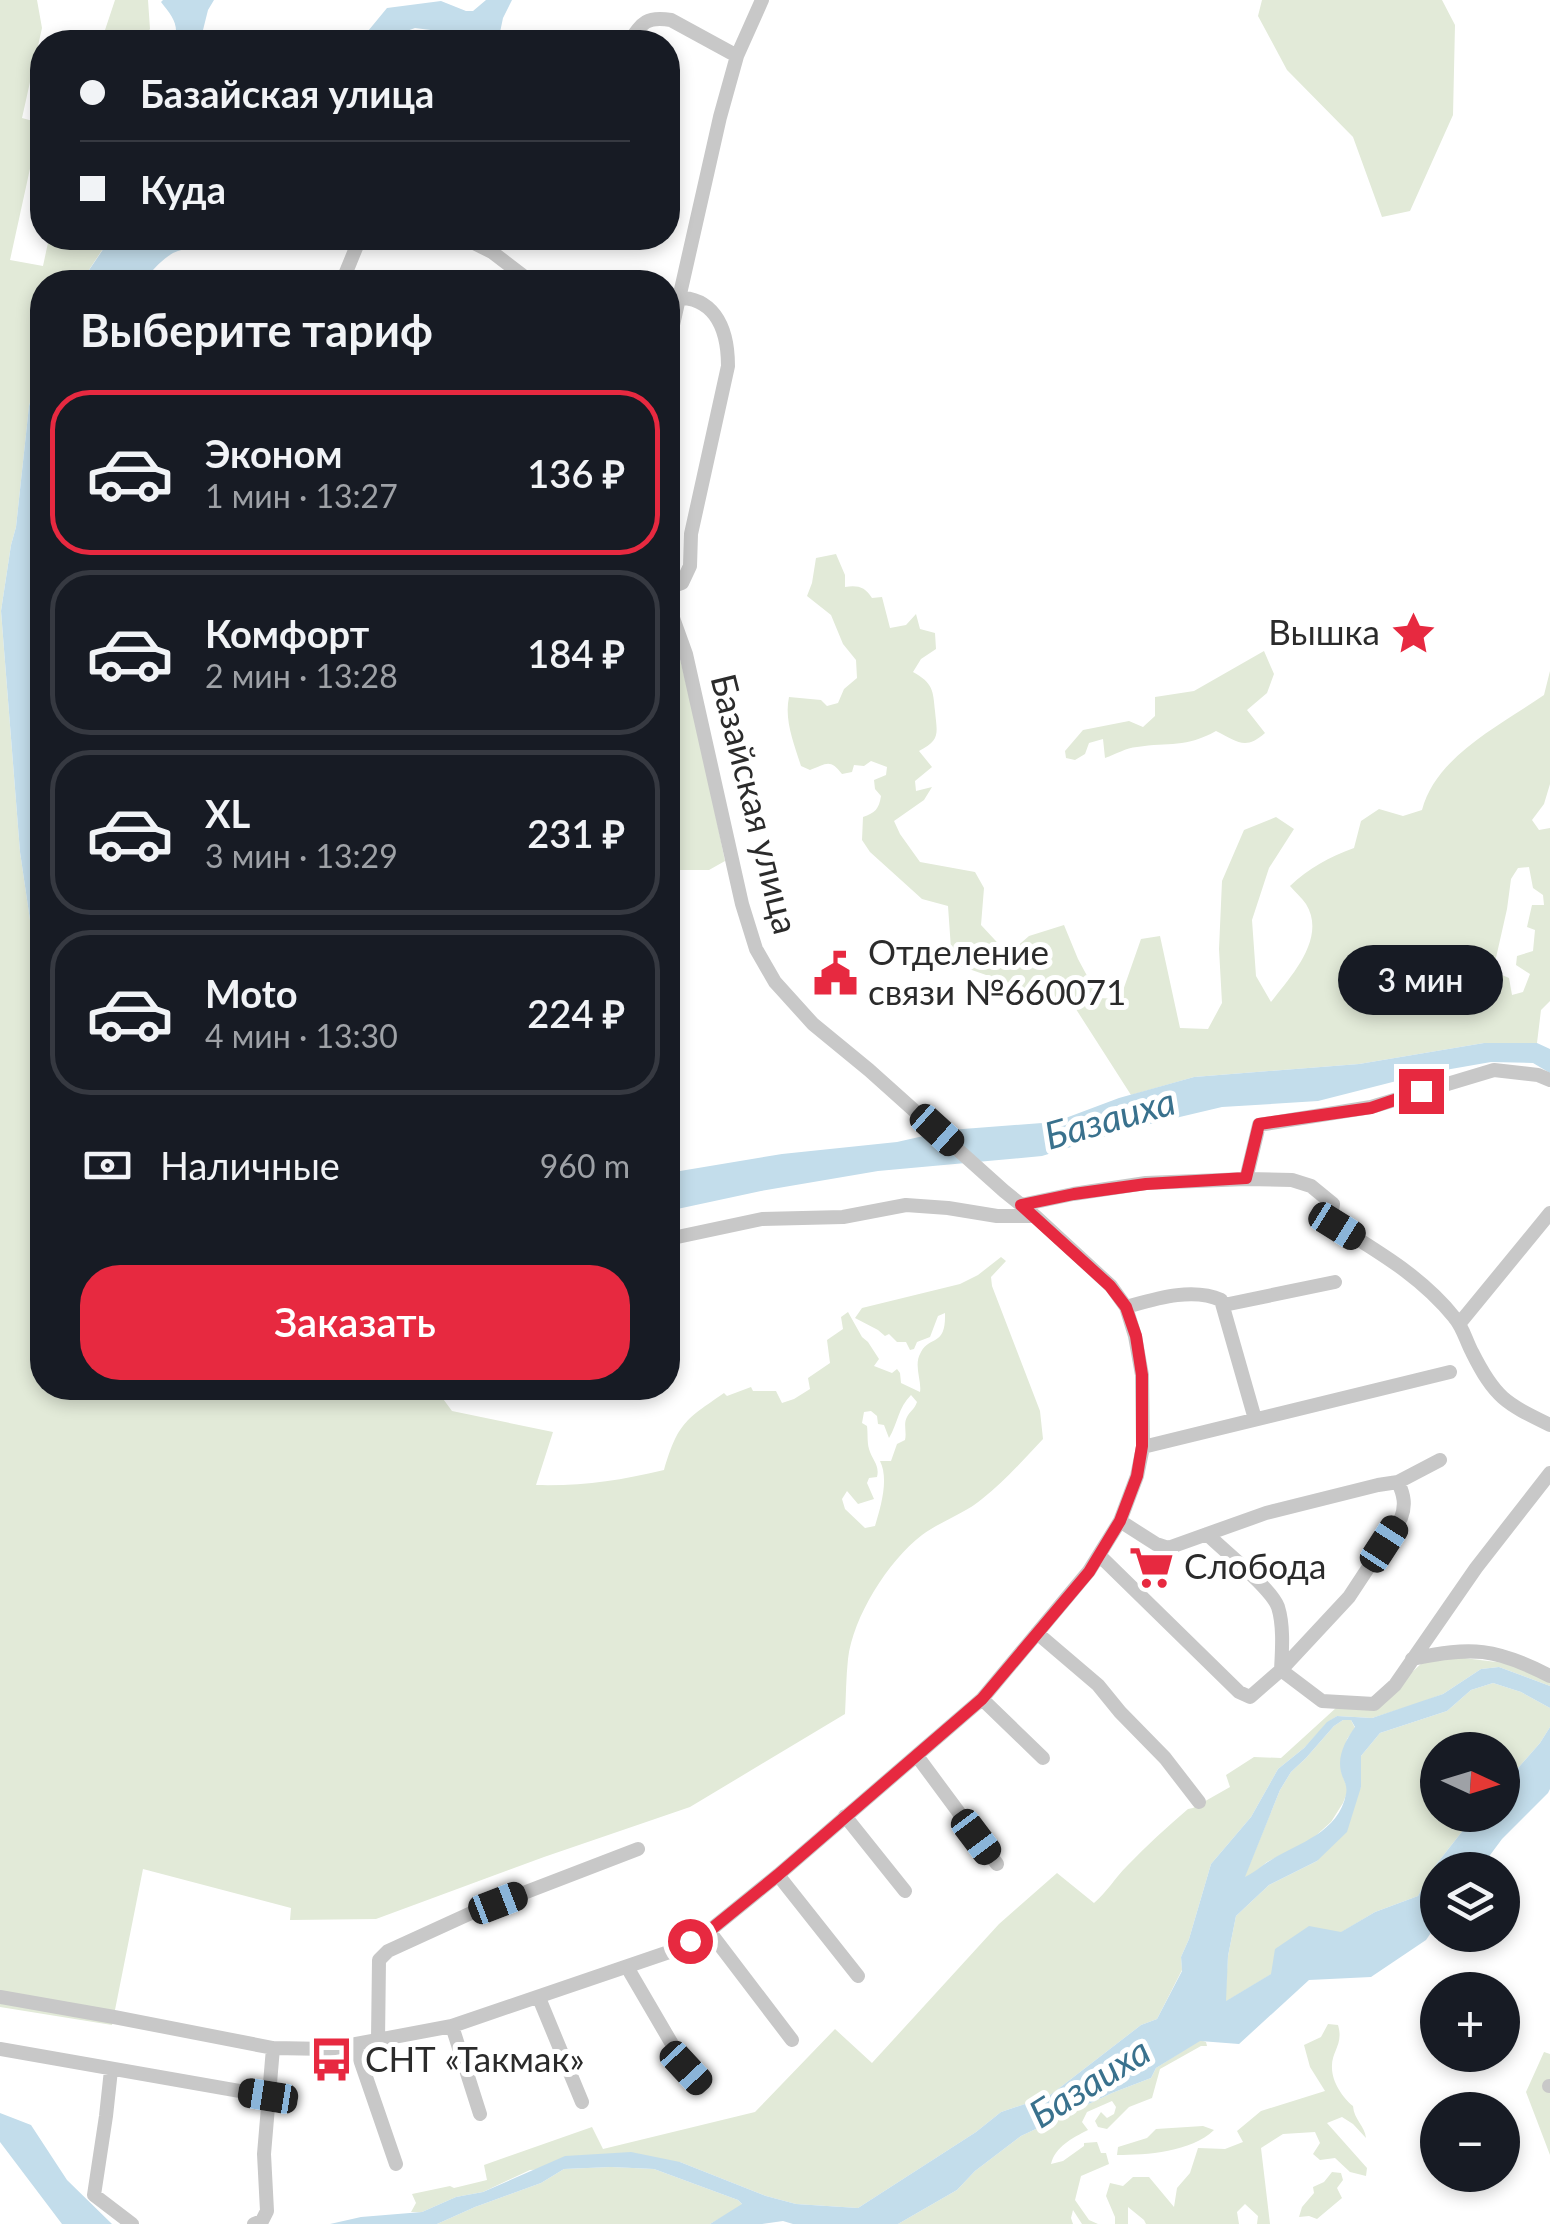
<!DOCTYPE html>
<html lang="ru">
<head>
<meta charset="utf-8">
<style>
  :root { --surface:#171b24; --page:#242831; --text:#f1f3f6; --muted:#9ea1a6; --line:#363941; --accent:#e72940 }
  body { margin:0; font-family:Lato,sans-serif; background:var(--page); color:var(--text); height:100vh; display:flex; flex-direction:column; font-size:38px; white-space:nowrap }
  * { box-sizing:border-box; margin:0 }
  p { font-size:32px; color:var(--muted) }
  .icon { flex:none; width:55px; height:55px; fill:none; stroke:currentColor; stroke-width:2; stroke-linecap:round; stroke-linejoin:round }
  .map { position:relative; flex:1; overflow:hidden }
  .side { position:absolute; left:30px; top:270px; width:650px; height:1130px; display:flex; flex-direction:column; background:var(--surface); border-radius:40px; box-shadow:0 5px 15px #0003 }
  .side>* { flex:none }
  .top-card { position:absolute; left:30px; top:30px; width:650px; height:220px; border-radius:40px; box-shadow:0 5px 15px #0003; display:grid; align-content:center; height:220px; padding:0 50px; background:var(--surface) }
  .needle { width:65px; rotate:94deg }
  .controls { position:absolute; left:1420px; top:1732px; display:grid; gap:20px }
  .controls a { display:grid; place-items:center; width:100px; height:100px; border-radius:50%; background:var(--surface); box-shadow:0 5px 15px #0003; font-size:50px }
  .end { position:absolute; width:45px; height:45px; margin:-22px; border:12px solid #e72940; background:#fff; box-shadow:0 0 0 5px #fff }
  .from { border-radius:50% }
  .bubble { position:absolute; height:70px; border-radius:35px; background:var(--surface); box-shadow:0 5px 15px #0003; font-size:32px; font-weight:600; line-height:70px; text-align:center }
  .car { position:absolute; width:30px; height:60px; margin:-30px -15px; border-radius:12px; box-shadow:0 0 8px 2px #0007; background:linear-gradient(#222 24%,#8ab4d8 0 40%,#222 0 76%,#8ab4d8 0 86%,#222 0) }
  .top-card b { display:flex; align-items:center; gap:35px; height:95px; font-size:38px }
  .top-card b+b { border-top:2px solid var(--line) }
  .top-card i { width:25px; height:25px; background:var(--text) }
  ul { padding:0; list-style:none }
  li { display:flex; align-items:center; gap:30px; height:165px; margin:0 20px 15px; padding:0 30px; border:5px solid var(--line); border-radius:40px }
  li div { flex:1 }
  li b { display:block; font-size:38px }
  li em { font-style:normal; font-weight:600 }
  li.current { border-color:var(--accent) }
  li>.icon { width:90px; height:90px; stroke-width:1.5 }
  h2 { padding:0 50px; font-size:45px; line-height:120px }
  .pay { display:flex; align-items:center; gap:25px; height:110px; padding:0 50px; font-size:38px }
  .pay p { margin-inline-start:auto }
  .primary-button { display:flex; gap:20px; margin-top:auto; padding:20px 50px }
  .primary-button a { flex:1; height:115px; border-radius:40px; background:var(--accent); color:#fff; font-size:40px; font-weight:600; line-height:115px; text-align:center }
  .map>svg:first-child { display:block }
</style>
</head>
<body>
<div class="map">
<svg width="1550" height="2224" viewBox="0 0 1550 2224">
  <rect width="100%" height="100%" fill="#fff"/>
  <!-- green -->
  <path fill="#e2ead8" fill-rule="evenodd" d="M0 0H37L42 28 22 118 40 123 10 260 43 266 49 238H106V244L81 282H42V362L29 406 16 527 11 545 1 611 20 852 35 954 42 970V1388H435L452 1411 553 1432 536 1485C584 1486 618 1481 664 1470 678 1423 685 1420 724 1393L727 1396 751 1387 753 1391H776L782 1403 794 1399 810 1389 808 1378 830 1363 827 1340 843 1329 841 1317 848 1312 862 1337 868 1342 879 1359 874 1366 892 1373 897 1369 900 1373 901 1383 920 1392C922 1380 913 1365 921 1352 931 1335 946 1347 945 1313L938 1316 930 1337 917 1342 914 1349 910 1350 906 1342H897L889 1334 885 1336 878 1330 855 1318 862 1308 960 1284 978 1275 1001 1257 1006 1261 991 1277 992 1286 1040 1411 1043 1439C1023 1460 1005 1481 982 1499 966 1513 941 1521 922 1535 888 1561 853 1617 848 1659 846 1677 846 1696 845 1714L690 1807 544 1857 376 1919 290 1920 291 1908 143 1869 112 2025 0 2007ZM911 1395 917 1402C914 1410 910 1411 907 1417 903 1424 907 1432 905 1440L897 1444 891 1461H880C889 1479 881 1506 875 1526L865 1528 845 1509 842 1499 847 1491 858 1504 874 1499 867 1483 869 1478 877 1477C880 1465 872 1460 869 1449 867 1442 868 1434 867 1426L862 1423 864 1412 871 1411 877 1416 878 1424 884 1425 889 1438C898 1423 898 1408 911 1395Z
    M115 0H148L150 29 141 42H101Z
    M1262 0H1442L1455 25 1453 115 1410 211 1382 217 1353 137 1287 70 1258 16Z
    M836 554 845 575V587C858 585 865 587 872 598L882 597 890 628 906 625 916 614 920 629 935 633 936 649 921 659 913 672C933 683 933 690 935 711 937 733 941 740 919 751L932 767 915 781 916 791 932 787 924 800 894 821 900 834 920 862 975 872 984 888 981 925 1008 954 1029 936 1064 925 1078 959 1099 998 1120 999 1141 939 1160 936 1180 1028 1208 1029 1222 1003 1219 949 1222 881 1244 830 1276 817 1294 829 1269 868 1252 920 1256 976 1271 1002C1291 976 1327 938 1306 904 1302 898 1295 892 1290 886 1309 868 1329 857 1354 848L1361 821 1379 809 1403 816 1422 810C1436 756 1501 725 1544 695L1550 671V784L1544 804 1532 820 1539 830 1550 828V1001L1541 1010 1537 1043H1484L1359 1064 1194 1077 1131 1095 1074 1006 952 963 948 906 922 899 870 852 862 840 863 817C875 813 879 809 881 796L875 789 874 780 886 775 887 767 871 761 864 766 854 765 852 772 842 774C830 758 826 764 810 770L801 766C794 744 784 720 789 697L821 700 827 706 838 703 844 689 857 678 856 660 843 644 831 615 807 596 812 583 816 558ZM1529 867 1533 888 1543 895 1544 905H1532L1527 927 1535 930 1533 951 1517 956 1516 965 1530 974 1523 992 1512 995 1509 978 1493 971 1507 909 1511 879 1518 868Z
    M668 622 674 634 703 754 725 861 709 870H668Z
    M1264 651 1274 674 1267 693 1247 710 1265 733C1245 751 1237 741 1216 731 1186 748 1169 742 1137 747 1126 748 1116 754 1105 758L1103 739 1089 743 1085 754 1075 760 1066 758 1065 751 1083 730 1129 721 1143 727 1155 716V697L1194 691Z
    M1447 1656 1513 1664 1550 1681V1686L1499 1667 1481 1669 1443 1694 1419 1703 1372 1718 1337 1716 1328 1722 1304 1748 1278 1769 1251 1817 1211 1864 1189 1939 1181 1957 1182 1970 1157 2019 1141 2025 1049 2096 1001 2112 976 2132 858 2208 796 2204 766 2196 680 2162 530 2170 483 2192 456 2197 422 2212H411L416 2203 412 2194 450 2186 454 2188 487 2180 484 2165 592 2127 603 2149 755 2112 835 2029 872 2063 999 1924 1057 1873 1094 1903C1107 1892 1115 1878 1127 1866 1146 1846 1167 1827 1188 1809L1193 1808 1230 1787 1226 1775 1254 1757 1281 1758 1337 1707 1372 1709 1423 1662Z
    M1493 1683 1521 1692 1550 1708V1727L1540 1743 1503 1785 1502 1750H1438V1815H1475L1435 1866 1418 1896 1375 1912 1225 2002 1228 1956 1236 1916 1269 1885 1317 1861 1361 1787V1756L1380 1733 1447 1711 1471 1690Z
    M1343 1720H1351L1355 1728 1347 1739 1341 1771 1348 1790 1343 1803 1331 1822 1311 1840 1267 1862 1249 1877 1244 1878 1280 1790 1291 1772 1306 1758 1334 1726Z
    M1328 2024 1338 2025C1344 2045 1331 2051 1332 2068 1332 2082 1343 2098 1353 2106 1354 2120 1365 2126 1366 2138L1353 2124 1342 2117 1327 2123 1367 2168 1366 2176 1350 2172 1335 2158 1320 2160 1313 2154 1320 2143 1315 2132 1283 2134 1261 2148 1270 2224H1257L1258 2216 1245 2204 1237 2212 1239 2224H1146L1144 2220 1128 2207V2224H1115V2217L1106 2196 1110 2183 1123 2186 1133 2177H1149L1174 2207 1177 2188 1190 2173 1198 2148 1225 2149 1243 2142 1237 2131 1261 2111 1325 2091 1310 2067 1304 2045 1321 2037Z
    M1200 2040 1206 2042 1207 2046H1201L1160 2069 1152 2098 1129 2107 1107 2129 1098 2127 1095 2121 1101 2112 1107 2118 1114 2114 1116 2107 1112 2101 1087 2112 1082 2122 1088 2130C1072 2138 1055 2147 1051 2164L1063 2161 1084 2146V2143L1097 2142 1101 2153H1106L1109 2164 1081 2176 1075 2200 1089 2220 1098 2224H1082L1073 2210 1071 2218 1073 2224H898L957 2190 975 2171 1021 2136 1112 2093 1151 2078 1156 2068Z
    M1544 2052 1550 2054V2155L1526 2092Z
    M1203 2126 1214 2130C1191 2152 1147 2155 1117 2155L1118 2147 1147 2138 1156 2129Z
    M611 2167 654 2169 738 2200 743 2205 710 2224H437L475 2207 541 2183 564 2169Z
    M1332 2172 1341 2173 1343 2180 1337 2188 1342 2198 1317 2219 1309 2216 1299 2217 1302 2207 1314 2193 1313 2187 1324 2182Z"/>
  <!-- water -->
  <path fill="#c3ddeb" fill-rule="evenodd" d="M163 0H214L208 10 200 42H174C180 25 172 16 161 2Z
    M486 0H512L503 18 499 37 493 38 415 28 377 42H359L387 8 441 1 466 11H473Z
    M106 238H233L224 247C175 249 175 245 142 282H81L106 245Z
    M42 362V970L35 954 20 852 1 611 11 545 16 527 29 406Z
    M1484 1043H1537L1550 1049V1073L1533 1063 1491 1062 1428 1073 1318 1101 1222 1107 1129 1129 1042 1156 878 1171 761 1191 668 1211V1173L782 1154 897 1142 950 1130 1055 1122 1119 1098 1194 1077 1359 1064Z
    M1499 1667 1550 1686V1708L1521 1692 1493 1683 1471 1690 1447 1711 1380 1733 1361 1756V1787L1347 1832 1317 1861 1269 1885 1236 1916 1228 1956 1226 2001 1271 1974 1275 1949 1309 1926 1341 1932 1375 1912 1418 1896 1435 1866 1475 1815H1502L1503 1785 1540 1743 1550 1727V1789L1548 1793 1502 1839 1479 1870H1438L1437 1924 1426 1940 1371 1977 1309 1980 1239 2044 1200 2041 1156 2068 1151 2078 1112 2093 1021 2136 975 2171 957 2190 898 2224H793L783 2221 762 2224H710L742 2204 738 2200 654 2169 611 2167 564 2169 541 2183 475 2207 437 2224H330L361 2217 422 2212 456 2197 483 2192 565 2156 631 2152 680 2162 766 2196 796 2204 858 2208 976 2132 1001 2112 1049 2096 1141 2025 1157 2019 1182 1971 1181 1957 1189 1939 1211 1864 1251 1817 1278 1769 1304 1748 1327 1722 1337 1716 1372 1718 1443 1694 1481 1669ZM1343 1720H1351L1355 1727C1346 1740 1337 1755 1341 1772 1343 1780 1348 1785 1346 1794 1339 1832 1299 1843 1271 1860 1262 1865 1254 1873 1245 1877L1280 1790 1291 1772 1306 1758 1334 1726Z
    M0 2113 31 2125 67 2180 112 2224H62L0 2142Z"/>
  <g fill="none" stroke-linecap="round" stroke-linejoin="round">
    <!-- minor -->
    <path stroke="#c8c8c8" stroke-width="14" d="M629 42C642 23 646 16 671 20L737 56
      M464 238 492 252 526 278 540 282
      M342 282 360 238
      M668 298C713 293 728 326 728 366L691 534 690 566 682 583 668 588
      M668 347 720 117 737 56 762 0
      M1246 1179 1259 1125 1371 1107 1494 1070 1538 1075 1550 1080
      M1021 1205 1073 1194 1146 1183 1246 1179 1292 1180 1311 1186 1333 1204 1331 1217 1337 1226C1380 1253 1422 1277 1454 1317 1463 1327 1466 1341 1472 1352 1495 1398 1505 1403 1550 1425
      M668 1239 762 1219 843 1217 906 1205 948 1208 997 1216H1034
      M1224 1305 1335 1282
      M1126 1307C1155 1299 1192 1287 1221 1300L1255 1419
      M1459 1324 1550 1213
      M1143 1447 1450 1372
      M1120 1521 1156 1544 1168 1548 1266 1513 1378 1485 1398 1482 1440 1460
      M1207 1534C1223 1550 1271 1588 1278 1607 1284 1626 1282 1651 1281 1670L1322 1701 1374 1704 1395 1685 1476 1568 1550 1473
      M1100 1556 1239 1692 1250 1697 1281 1670 1349 1597 1401 1518C1406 1505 1404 1495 1398 1482
      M1037 1633 1098 1685 1120 1712 1165 1758 1199 1802
      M1412 1659C1472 1646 1496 1648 1550 1676
      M982 1699 1043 1758
      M917 1756 997 1864
      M845 1816 905 1891
      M778 1875 858 1976
      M709 1931 792 2040
      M627 1967 686 2068 701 2084
      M0 1997 114 2017 273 2048 329 2049 452 2026 672 1951 709 1931 778 1875 982 1699 1089 1571 1120 1521 1137 1476 1143 1447 1142 1375 1135 1336 1126 1307 1111 1286 1035 1216 1004 1191 869 1070 813 1024 775 982 756 949 742 904 686 654 668 604
      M539 1998 582 2102
      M452 2026 480 2114
      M378 2040 379 1960 388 1951 469 1914 638 1849
      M355 2045 396 2164
      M0 2049 268 2096
      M111 2070 106 2116 94 2195 132 2224
      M1549 2086H1550
      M254 2224 262 2221 267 2211 264 2154 273 2048"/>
  </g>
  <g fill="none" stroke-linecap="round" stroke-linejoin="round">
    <!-- route -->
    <path stroke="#e72940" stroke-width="12" d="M690 1941 709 1931 778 1875 982 1699 1089 1572 1120 1521 1137 1476 1142 1446V1375L1136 1336 1126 1307 1110 1286 1021 1205 1074 1194 1146 1184 1246 1178 1259 1124 1371 1108 1421 1091"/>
  </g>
  <!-- icons -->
  <defs>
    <symbol id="sight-bare" viewBox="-9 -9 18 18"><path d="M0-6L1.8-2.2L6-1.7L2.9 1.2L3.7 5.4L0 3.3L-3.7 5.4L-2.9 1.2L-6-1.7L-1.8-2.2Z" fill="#e72940" stroke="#fff" stroke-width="2.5" paint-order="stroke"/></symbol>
    <symbol id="civic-bare" viewBox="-9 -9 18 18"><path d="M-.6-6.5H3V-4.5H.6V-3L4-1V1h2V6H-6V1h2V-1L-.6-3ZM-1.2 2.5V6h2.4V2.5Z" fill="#e72940" stroke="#fff" stroke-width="2.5" paint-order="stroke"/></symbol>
    <symbol id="supermarket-bare" viewBox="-9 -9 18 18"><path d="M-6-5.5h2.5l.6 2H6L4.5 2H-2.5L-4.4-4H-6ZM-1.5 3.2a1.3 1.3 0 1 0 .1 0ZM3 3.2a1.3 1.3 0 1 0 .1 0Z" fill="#e72940" stroke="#fff" stroke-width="2.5" paint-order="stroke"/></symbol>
    <symbol id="bus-bare" viewBox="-9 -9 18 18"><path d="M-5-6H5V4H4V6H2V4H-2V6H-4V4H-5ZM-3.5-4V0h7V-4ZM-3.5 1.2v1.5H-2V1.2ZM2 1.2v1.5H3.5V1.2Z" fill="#e72940" stroke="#fff" stroke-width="2.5" paint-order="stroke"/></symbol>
  </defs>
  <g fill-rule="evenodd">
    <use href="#sight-bare" x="1382" y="602" width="63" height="63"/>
    <use href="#civic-bare" x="804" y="942" width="63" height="63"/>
    <use href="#supermarket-bare" x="1120" y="1536" width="63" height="63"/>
    <use href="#bus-bare" x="300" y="2028" width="63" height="63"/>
  </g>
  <g text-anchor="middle" stroke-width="10" stroke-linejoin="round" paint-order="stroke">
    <!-- poi labels -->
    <g font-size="35" fill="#2b2b2b" stroke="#fff" text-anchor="start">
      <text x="1380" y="645" text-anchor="end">Вышка</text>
      <text x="868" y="965">Отделение<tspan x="868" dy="40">связи №660071</tspan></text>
      <text x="1184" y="1579">Слобода</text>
      <text x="365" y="2072">СНТ «Такмак»</text>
    </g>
    <!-- street labels -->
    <g font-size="35" fill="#2b2b2b" stroke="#fff">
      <text transform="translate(754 804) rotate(76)" y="12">Базайская улица</text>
    </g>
    <!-- water labels -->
    <g font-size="38" font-style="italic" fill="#39718d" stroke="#fff">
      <text transform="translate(1110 1119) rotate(-16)" y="13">Базаиха</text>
      <text transform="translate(1090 2083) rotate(-32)" y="13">Базаиха</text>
    </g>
  </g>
</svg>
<div class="controls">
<a><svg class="needle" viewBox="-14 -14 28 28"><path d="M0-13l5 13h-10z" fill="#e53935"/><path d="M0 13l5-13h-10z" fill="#9ea1a6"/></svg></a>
<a><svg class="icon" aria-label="layers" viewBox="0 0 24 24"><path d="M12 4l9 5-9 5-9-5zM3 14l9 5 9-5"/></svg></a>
<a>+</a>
<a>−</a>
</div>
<i class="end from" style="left:690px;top:1941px"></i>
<i class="end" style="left:1421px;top:1091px"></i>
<div class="bubble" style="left:1338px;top:945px;width:165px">3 мин</div>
<i class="car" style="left:937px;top:1130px;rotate:132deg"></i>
<i class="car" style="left:1337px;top:1226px;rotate:122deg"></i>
<i class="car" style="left:1384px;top:1544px;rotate:33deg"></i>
<i class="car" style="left:976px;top:1837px;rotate:143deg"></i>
<i class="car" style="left:498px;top:1903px;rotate:69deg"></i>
<i class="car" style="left:686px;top:2068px;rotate:137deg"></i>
<i class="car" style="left:268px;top:2096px;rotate:279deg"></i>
<div class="top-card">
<b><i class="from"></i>Базайская улица</b>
<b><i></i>Куда</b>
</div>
<section class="side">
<h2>Выберите тариф</h2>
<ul>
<li class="current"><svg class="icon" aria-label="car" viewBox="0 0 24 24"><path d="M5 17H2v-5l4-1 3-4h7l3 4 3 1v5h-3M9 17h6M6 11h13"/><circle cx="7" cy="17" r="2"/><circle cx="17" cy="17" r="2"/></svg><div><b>Эконом</b><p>1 мин · 13:27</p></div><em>136 ₽</em></li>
<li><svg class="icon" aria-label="car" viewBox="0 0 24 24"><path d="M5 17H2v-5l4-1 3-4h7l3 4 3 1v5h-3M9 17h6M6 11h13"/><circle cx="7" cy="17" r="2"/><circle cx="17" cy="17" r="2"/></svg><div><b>Комфорт</b><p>2 мин · 13:28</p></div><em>184 ₽</em></li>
<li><svg class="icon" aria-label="car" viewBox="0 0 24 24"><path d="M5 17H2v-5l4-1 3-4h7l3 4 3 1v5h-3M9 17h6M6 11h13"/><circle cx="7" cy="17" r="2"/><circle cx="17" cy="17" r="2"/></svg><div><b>XL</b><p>3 мин · 13:29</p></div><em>231 ₽</em></li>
<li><svg class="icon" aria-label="car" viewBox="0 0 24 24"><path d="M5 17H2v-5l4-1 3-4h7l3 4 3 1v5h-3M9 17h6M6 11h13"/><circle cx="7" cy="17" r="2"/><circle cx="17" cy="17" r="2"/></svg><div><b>Moto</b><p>4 мин · 13:30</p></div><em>224 ₽</em></li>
</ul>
<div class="pay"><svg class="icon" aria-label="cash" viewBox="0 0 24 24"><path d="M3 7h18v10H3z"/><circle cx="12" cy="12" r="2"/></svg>Наличные<p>960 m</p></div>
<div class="primary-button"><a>Заказать</a></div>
</section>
</div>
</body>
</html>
